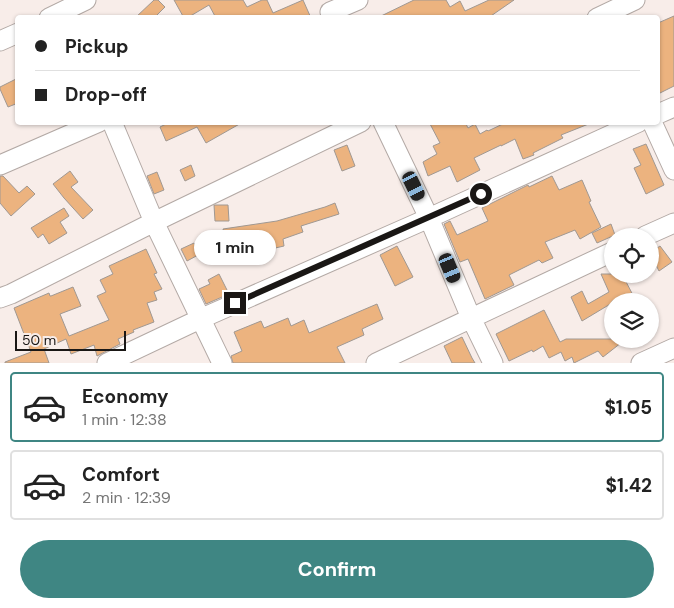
<!DOCTYPE html>
<html lang="en">
<head>
<meta charset="utf-8">
<style>
  :root { --surface:#fff; --page:#f2f2f2; --text:#222; --muted:#767676; --line:#e0e0e0; --accent:#3f8683 }
  body { margin:0; font-family:"DM Sans",sans-serif; background:var(--page); color:var(--text); height:100vh; display:flex; flex-direction:column; font-size:19px; white-space:nowrap }
  * { box-sizing:border-box; margin:0 }
  p { font-size:16px; color:var(--muted) }
  .icon { flex:none; width:28px; height:28px; fill:none; stroke:currentColor; stroke-width:2; stroke-linecap:round; stroke-linejoin:round }
  .map { position:relative; height:363px; overflow:hidden }
  .details { display:flex; flex-direction:column; background:var(--surface); flex:1 }
  .details>* { flex:none }
  .guide { position:absolute; left:15px; top:15px; width:645px; height:110px; border-radius:5px; box-shadow:0 1px 4px #0004; display:grid; align-content:center; height:110px; padding:0 20px; background:var(--surface) }
  .tools { position:absolute; left:604px; top:228px; display:grid; gap:10px }
  .tools a { display:grid; place-items:center; width:55px; height:55px; border-radius:50%; background:var(--surface); box-shadow:0 1px 4px #0004; font-size:25px }
  .scale { position:absolute; left:15px; bottom:12px; width:111px; box-sizing:border-box; padding-left:5px; border:2px solid #1a1715; border-top:0; font-size:14px; line-height:18px; white-space:nowrap; color:#1a1715; -webkit-text-stroke:4px #f8ede9; paint-order:stroke }
  .end { position:absolute; width:22px; height:22px; margin:-11px; border:6px solid #1a1715; background:#fff; box-shadow:0 0 0 2px #fff }
  .from { border-radius:50% }
  .bubble { position:absolute; height:35px; border-radius:18px; background:var(--surface); box-shadow:0 1px 4px #0004; font-size:16px; font-weight:700; line-height:35px; text-align:center }
  .car { position:absolute; width:15px; height:30px; margin:-15px -8px; border-radius:6px; box-shadow:0 0 4px 1px #0007; background:linear-gradient(#222 24%,#8ab4d8 0 40%,#222 0 76%,#8ab4d8 0 86%,#222 0) }
  .guide b { display:flex; align-items:center; gap:18px; height:48px; font-size:19px }
  .guide b+b { border-top:1px solid var(--line) }
  .guide i { width:12px; height:12px; background:var(--text) }
  ul { padding:9px 0 0; list-style:none }
  li { display:flex; align-items:center; gap:15px; height:70px; margin:0 10px 8px; padding:0 10px; border:2px solid var(--line); border-radius:5px }
  li div { flex:1 }
  li b { display:block; font-size:19px }
  li em { font-style:normal; font-weight:700 }
  li.selected { border-color:var(--accent) }
  li>.icon { width:45px; height:45px; stroke-width:1.5 }
  .action { display:flex; gap:10px; margin-top:auto; padding:10px 20px }
  .action a { flex:1; height:58px; border-radius:30px; background:var(--accent); color:#fff; font-size:20px; font-weight:700; line-height:58px; text-align:center }
  .map>svg:first-child { display:block }
</style>
</head>
<body>
<div class="map">
<svg width="674" height="363" viewBox="0 0 674 363">
  <rect width="100%" height="100%" fill="#f8ede9"/>
  <!-- building -->
  <path fill="#ecb37f" stroke="#a09892" d="M154 0H158L165 7 154 18H135Z
    M174 0H243L247 7 262 0H267L273 13 303 0 311 18H216L209 5 187 18H184Z
    M414 0H446L450 7 460 1 465 11 489 0H514L488 18H377Z
    M674 16V86L658 94V23Z
    M18 78V103L8 107 0 89V87Z
    M170 122H243L206 143 197 127 166 141 160 127Z
    M429 122H465L468 128 475 124 480 134 487 130 488 131 507 122 591 123 561 135 563 138 533 153 534 155 523 159 515 139 501 146V145L474 158 480 170 457 182 450 166 428 176 423 162 437 154 433 146 440 143Z
    M646 144 664 185 646 194 634 168 641 165 633 149Z
    M347 145 355 166 342 171 334 150Z
    M191 165 195 176 185 181 180 170Z
    M70 171 78 182 71 187 93 210 83 219 64 198 53 184Z
    M157 172 164 190 154 194 147 176Z
    M0 176H3L19 193 27 186 35 194 11 216 0 203Z
    M552 176 559 190 582 180 591 201 589 202 601 227 580 239 575 230 545 242 553 258 542 263 539 260 509 275 514 285 485 299 468 259 460 262 444 224 450 221 457 235 488 221 482 208 528 185 529 187Z
    M335 203 339 214 301 226 303 232 283 239 284 246 258 252 259 262 241 264 231 239 226 240 223 229 277 221 325 207Z
    M214 205H228L229 221H215Z
    M64 208 69 216 60 222 67 233 49 244 43 234 38 238 31 228Z
    M611 224 615 235 597 243 592 233Z
    M194 243 200 254 187 261 181 249Z
    M397 246 413 277 395 286 380 255Z
    M660 246 672 262 659 271 650 253Z
    M146 249 157 273 154 274 162 289 154 292 157 300 147 303 154 322 133 330 134 332 118 339 120 344 97 356 94 345 71 354 66 339 44 349 49 363H5V362L31 352 14 308 49 293 50 296H51L73 287 81 306 60 314 69 336 109 320 97 296 106 292 100 280 113 274 109 266Z
    M219 274 229 294 206 304 199 289 210 284 208 280Z
    M601 274H622L636 301H612V303L582 321 571 297 582 291 588 304 609 292Z
    M377 304 383 319 362 329 364 335 337 347 345 363H233L231 356 242 351 234 332 261 321 264 328 288 318 291 326 304 320 309 333Z
    M544 310 560 342 566 339H626L603 357 598 351 574 363 572 357 565 361 561 352 549 358 543 346 533 352 532 350 509 361 496 334Z
    M462 337 472 358 475 363H452L444 346Z"/>
  <g fill="none" stroke-linecap="round" stroke-linejoin="round">
    <defs>
      <path id="minor" d="M330 12 358 0
        M49 18 86 0
        M597 18 635 0
        M0 41 18 33
        M658 114 674 107
        M112 122 154 222 222 363
        M383 122 429 218 471 318 493 363
        M652 122 674 170
        M0 165 99 122
        M645 236 674 223
        M0 298 11 294 154 222 361 122
        M107 363 200 319 429 218 639 122
        M376 363 612 252
        M641 363 674 348"/>
    </defs>
    <!-- minor casing -->
    <use href="#minor" stroke="#b3a9a5" stroke-width="21"/>
    <!-- minor -->
    <use href="#minor" stroke="#fff" stroke-width="19"/>
  </g>
  <g fill="none" stroke-linecap="round" stroke-linejoin="round">
    <!-- route -->
    <path stroke="#1a1715" stroke-width="6" d="M235 303 481 194"/>
  </g>
</svg>
<div class="tools">
<a><svg class="icon" aria-label="locate" viewBox="0 0 24 24"><circle cx="12" cy="12" r="6"/><path d="M12 2v4M12 18v4M2 12h4M18 12h4"/></svg></a>
<a><svg class="icon" aria-label="layers" viewBox="0 0 24 24"><path d="M12 4l9 5-9 5-9-5zM3 14l9 5 9-5"/></svg></a>
</div>
<div class="scale">50 m</div>
<i class="end from" style="left:481px;top:194px"></i>
<i class="end" style="left:235px;top:303px"></i>
<div class="bubble" style="left:194px;top:230px;width:82px">1 min</div>
<i class="car" style="left:414px;top:186px;rotate:154deg"></i>
<i class="car" style="left:450px;top:268px;rotate:157deg"></i>
<div class="guide">
<b><i class="from"></i>Pickup</b>
<b><i></i>Drop-off</b>
</div>
</div>
<section class="details">
<ul>
<li class="selected"><svg class="icon" aria-label="car" viewBox="0 0 24 24"><path d="M5 17H2v-5l4-1 3-4h7l3 4 3 1v5h-3M9 17h6M6 11h13"/><circle cx="7" cy="17" r="2"/><circle cx="17" cy="17" r="2"/></svg><div><b>Economy</b><p>1 min · 12:38</p></div><em>$1.05</em></li>
<li><svg class="icon" aria-label="car" viewBox="0 0 24 24"><path d="M5 17H2v-5l4-1 3-4h7l3 4 3 1v5h-3M9 17h6M6 11h13"/><circle cx="7" cy="17" r="2"/><circle cx="17" cy="17" r="2"/></svg><div><b>Comfort</b><p>2 min · 12:39</p></div><em>$1.42</em></li>
</ul>
<div class="action"><a>Confirm</a></div>
</section>
</body>
</html>
